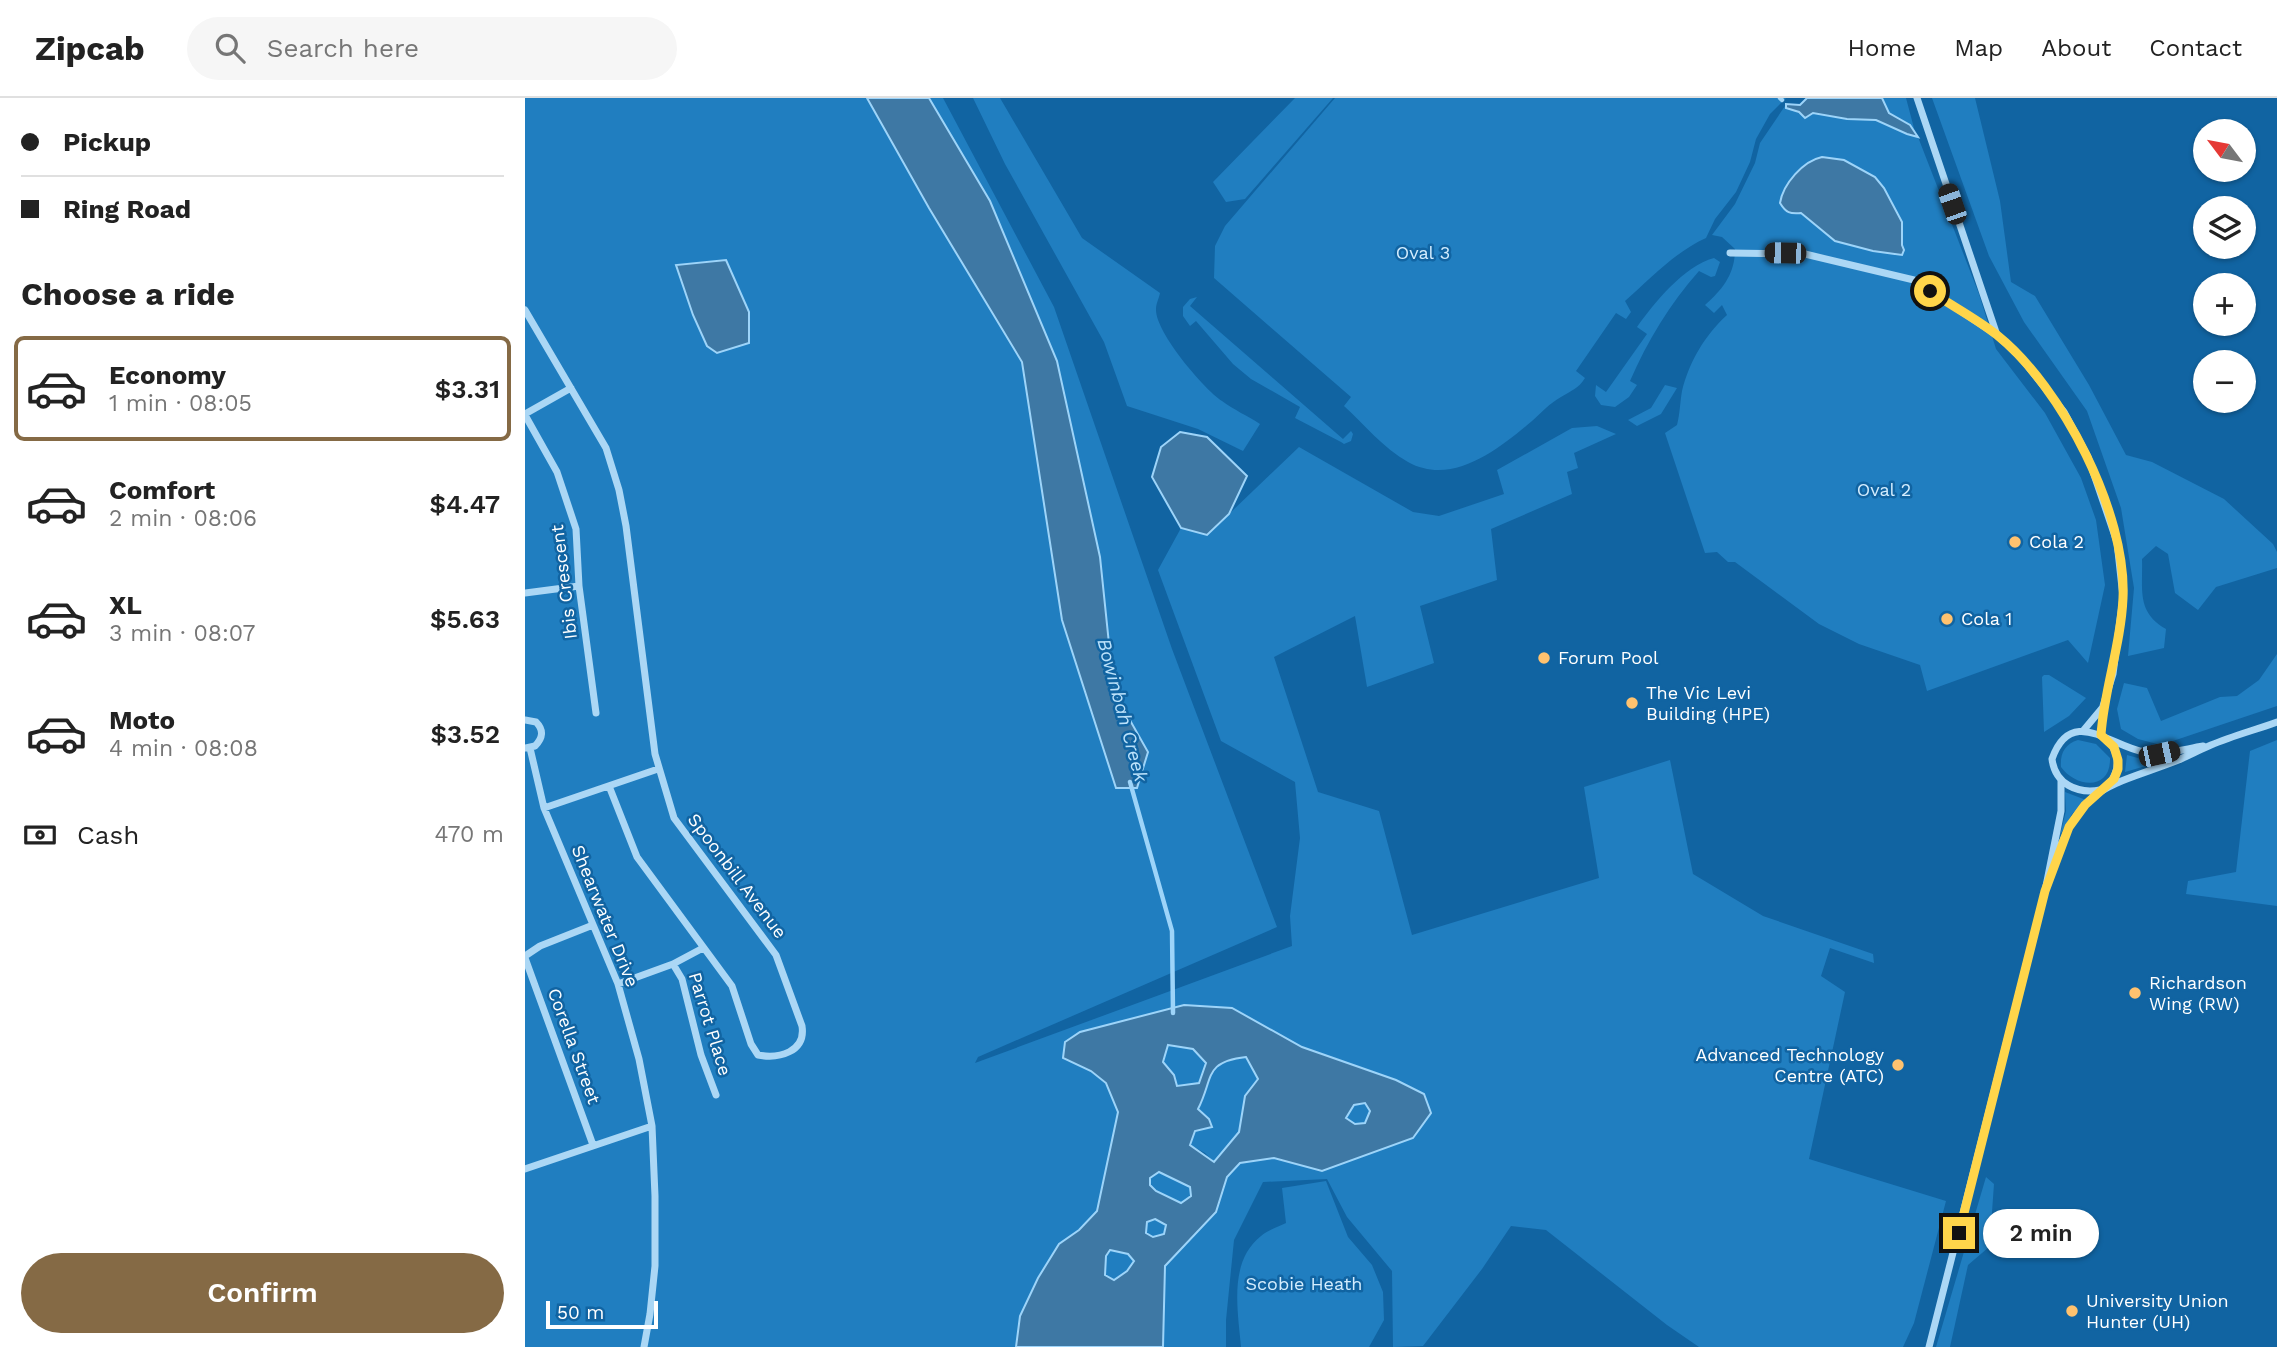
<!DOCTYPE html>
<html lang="en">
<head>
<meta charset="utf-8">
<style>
  :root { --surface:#fff; --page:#f6f6f6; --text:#222; --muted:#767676; --line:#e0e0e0; --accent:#856a45 }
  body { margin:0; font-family:"Work Sans",sans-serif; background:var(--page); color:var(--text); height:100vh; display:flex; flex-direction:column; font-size:26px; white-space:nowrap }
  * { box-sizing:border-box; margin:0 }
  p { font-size:23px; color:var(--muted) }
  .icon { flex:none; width:38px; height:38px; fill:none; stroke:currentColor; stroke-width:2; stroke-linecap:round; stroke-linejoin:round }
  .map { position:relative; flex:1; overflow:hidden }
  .panel { display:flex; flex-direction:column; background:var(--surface); width:525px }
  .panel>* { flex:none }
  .hud { display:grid; align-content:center; height:154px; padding:0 21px; background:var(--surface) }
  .needle { width:46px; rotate:302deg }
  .fabs { position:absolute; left:1668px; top:21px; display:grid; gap:14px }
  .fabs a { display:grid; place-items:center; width:63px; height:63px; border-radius:50%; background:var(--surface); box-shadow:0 2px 5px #0004; font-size:35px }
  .scale { position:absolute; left:21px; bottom:18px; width:112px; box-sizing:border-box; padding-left:7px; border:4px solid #fff; border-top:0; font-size:19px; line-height:24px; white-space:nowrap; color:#fff; -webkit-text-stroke:5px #1164a2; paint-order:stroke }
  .end { position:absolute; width:32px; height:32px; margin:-16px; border:9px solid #ffd54a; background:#111; box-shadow:0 0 0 4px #111 }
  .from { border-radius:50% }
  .bubble { position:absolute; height:49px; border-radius:24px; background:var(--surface); box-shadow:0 2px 5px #0004; font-size:23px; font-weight:600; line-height:49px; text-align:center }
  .car { position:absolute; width:21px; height:42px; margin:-21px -10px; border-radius:9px; box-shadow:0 0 5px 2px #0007; background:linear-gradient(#222 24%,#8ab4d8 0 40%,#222 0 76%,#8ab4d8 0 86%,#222 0) }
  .hud b { display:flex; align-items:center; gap:24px; height:66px; font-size:26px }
  .hud b+b { border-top:2px solid var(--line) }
  .hud i { width:18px; height:18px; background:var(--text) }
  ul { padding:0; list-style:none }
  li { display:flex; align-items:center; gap:21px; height:105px; margin:0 14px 10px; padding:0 7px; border:4px solid transparent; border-radius:10px }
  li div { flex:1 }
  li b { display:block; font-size:26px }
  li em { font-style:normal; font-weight:600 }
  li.active { border-color:var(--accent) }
  li>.icon { width:63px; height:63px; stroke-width:1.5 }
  h2 { padding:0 21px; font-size:32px; line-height:84px }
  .pay { display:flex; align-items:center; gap:18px; height:77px; padding:0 21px; font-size:26px }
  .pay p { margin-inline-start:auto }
  .action { display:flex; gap:14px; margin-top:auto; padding:14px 21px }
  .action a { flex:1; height:80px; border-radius:42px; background:var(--accent); color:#fff; font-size:28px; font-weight:600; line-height:80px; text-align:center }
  header { display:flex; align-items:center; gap:42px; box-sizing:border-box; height:98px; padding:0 35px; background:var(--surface); border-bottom:2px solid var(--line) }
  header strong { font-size:33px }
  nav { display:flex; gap:38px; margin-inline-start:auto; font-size:24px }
  .search { width:490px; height:63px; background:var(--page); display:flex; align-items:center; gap:18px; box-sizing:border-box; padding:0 24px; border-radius:38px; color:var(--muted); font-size:26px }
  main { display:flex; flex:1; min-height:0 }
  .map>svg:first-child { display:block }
</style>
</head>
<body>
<header>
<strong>Zipcab</strong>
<div class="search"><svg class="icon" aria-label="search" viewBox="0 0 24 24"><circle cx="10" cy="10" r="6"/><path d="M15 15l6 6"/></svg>Search here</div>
<nav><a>Home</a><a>Map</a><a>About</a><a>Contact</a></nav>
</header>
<main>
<section class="panel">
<div class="hud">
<b><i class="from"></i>Pickup</b>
<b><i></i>Ring Road</b>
</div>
<h2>Choose a ride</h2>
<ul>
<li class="active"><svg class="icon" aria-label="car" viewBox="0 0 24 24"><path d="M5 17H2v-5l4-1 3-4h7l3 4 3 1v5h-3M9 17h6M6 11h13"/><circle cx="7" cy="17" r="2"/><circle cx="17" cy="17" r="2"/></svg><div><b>Economy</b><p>1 min · 08:05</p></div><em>$3.31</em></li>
<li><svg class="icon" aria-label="car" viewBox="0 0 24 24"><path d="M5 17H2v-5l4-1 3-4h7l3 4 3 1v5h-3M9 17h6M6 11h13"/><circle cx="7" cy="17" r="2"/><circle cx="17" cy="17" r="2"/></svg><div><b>Comfort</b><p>2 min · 08:06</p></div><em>$4.47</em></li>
<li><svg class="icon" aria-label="car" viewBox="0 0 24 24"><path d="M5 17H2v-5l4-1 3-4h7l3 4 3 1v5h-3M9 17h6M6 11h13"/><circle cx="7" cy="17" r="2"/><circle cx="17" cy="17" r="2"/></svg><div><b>XL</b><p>3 min · 08:07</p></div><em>$5.63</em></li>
<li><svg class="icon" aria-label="car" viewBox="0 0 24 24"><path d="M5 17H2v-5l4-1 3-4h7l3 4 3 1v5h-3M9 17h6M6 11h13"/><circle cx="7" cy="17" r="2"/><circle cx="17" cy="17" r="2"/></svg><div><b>Moto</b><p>4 min · 08:08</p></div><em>$3.52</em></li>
</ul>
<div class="pay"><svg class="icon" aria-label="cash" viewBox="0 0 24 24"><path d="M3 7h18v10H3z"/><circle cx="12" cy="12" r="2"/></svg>Cash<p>470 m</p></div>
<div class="action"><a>Confirm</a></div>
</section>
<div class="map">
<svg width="1752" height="1249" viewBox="0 0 1752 1249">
  <rect width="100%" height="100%" fill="#1164a2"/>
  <!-- green -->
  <path fill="#207ec0" d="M0 0H418L529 209 647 551 752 829 453 959 450 965 767 848 765 818 775 740 770 684 696 643 633 472 656 430 682 437 774 349 888 414 914 418 979 396 972 372 1047 330 1072 328 1091 336 1049 355 1053 370 1042 374 1047 396 966 431 972 482 895 508 909 565 842 589 830 518 749 559 793 694 854 713 887 837 1074 780 1059 689 1145 662 1168 776 1238 818 1348 856 1349 865 1305 850 1296 878 1320 894 1284 1061 1421 1103 1389 1225 1378 1249H1174L1142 1227 1021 1132 986 1128 957 1171 898 1248 868 1249 867 1173 822 1119 802 1081 738 1084 709 1142 701 1222V1249H638L640 1168 691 1114 702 1079 715 1065 749 1060 797 1073 899 996 871 982 777 949 708 910 659 907 555 934 538 960 566 973 581 985 593 1014 572 1113 554 1132 534 1146 513 1180 495 1218 491 1249H0Z
    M448 0H475L557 140 635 195C634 200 631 206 631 211 630 234 679 291 697 303 709 312 723 318 735 326L718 353 673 331 602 308 579 244 480 66Z
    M770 0H808L720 101 701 104 688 84Z
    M810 0H1261L1245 16 1231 41 1225 64 1211 94 1190 121 1181 140C1150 154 1126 180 1100 203L1106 214 1101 221 1091 215 1051 273 1060 280C1053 291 1047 292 1036 299 1025 305 1016 315 1007 323 975 350 928 389 883 364 859 351 839 326 819 308L826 299 689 180 690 148 700 128Z
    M1357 0H1381L1390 34 1385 27 1364 15Z
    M1407 0H1450L1475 103 1486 184 1510 198 1564 287 1601 357 1627 364 1699 401 1748 446 1752 454V470L1691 489 1673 512 1650 495 1643 456 1631 448 1617 461C1618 491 1611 514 1641 531L1639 550 1603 558 1609 490 1596 410 1562 313 1499 224 1464 158Z
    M1260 8 1277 17 1288 15 1322 21 1351 22 1382 36 1393 39 1454 196 1471 251 1520 315 1556 380 1571 422 1580 487 1563 565 1543 542 1402 593 1395 567 1334 546 1294 526 1210 464H1203L1192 454 1180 455 1140 335 1152 327C1155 316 1155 304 1157 293 1164 264 1180 237 1202 217L1197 207 1189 215 1180 207C1198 191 1210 176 1210 151L1197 139 1187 137 1210 106 1230 65 1235 45Z
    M1189 160 1195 164 1190 178 1186 179 1174 173C1144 207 1123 242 1105 283L1112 287 1104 299 1090 309 1076 307 1070 298 1071 287 1081 294 1122 236 1112 229C1129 205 1159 168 1189 160Z
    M672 199 665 208 818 341 826 333 828 336 826 343 819 346 816 344 770 320 775 309 726 281 708 266 671 223 665 228 658 218V209L665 201Z
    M1140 287 1152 290 1136 316 1112 328 1103 322 1126 310Z
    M1752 556V608L1636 647 1613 641 1596 631 1592 611 1599 585 1622 590 1636 623 1695 599 1712 598 1734 582Z
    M1519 577H1524L1561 600 1544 618 1519 634 1517 579Z
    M1553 642 1571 646 1585 660C1586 693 1551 690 1536 669 1535 655 1540 646 1553 642Z
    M1752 642V808L1661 796 1663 783 1711 774 1725 653Z
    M1602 657 1631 665 1600 674Z
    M1540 694 1561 702 1547 716 1535 737 1541 713Z
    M643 947 668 951 681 965 674 985 652 988 649 977 638 964Z
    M721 959 733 981 720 998 714 1034 689 1064 680 1055 665 1047 670 1033 684 1021 673 1011C690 979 677 966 721 959Z
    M840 1005 845 1013 840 1025 830 1026 821 1020 829 1007Z
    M633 1074 666 1089 667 1098 657 1105 631 1093 625 1087V1080Z
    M1461 1079 1469 1086 1466 1128 1471 1143 1443 1167 1425 1249H1411Z
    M801 1083 823 1139 847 1167 858 1194 859 1222 844 1249H716C713 1213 703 1164 736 1138 743 1132 753 1129 761 1125L757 1090Z
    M630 1121 641 1126 639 1137 628 1139 621 1135 622 1124Z
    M585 1152 603 1156 609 1163 602 1173 589 1182 580 1178 581 1158Z"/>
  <!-- water -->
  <path fill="#3e78a4" stroke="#9dd4f9" stroke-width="2" fill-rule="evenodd" d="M342 0H404L465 103 532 263 575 459 589 594 623 654 612 690H591L537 522 497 264 404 110Z
    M1282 0H1357L1364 15 1385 27 1393 39 1382 36 1351 22 1322 21 1288 15 1280 20 1274 14 1261 10V6L1275 7Z
    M1297 59 1319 62 1350 79 1359 90 1377 124V147L1379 152 1377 157 1348 153 1310 143 1276 115C1265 116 1261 115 1255 105 1258 86 1278 63 1297 59Z
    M201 162 224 214V245L192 255 182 248 168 217 151 167Z
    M655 334 682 339 722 378 704 416 682 437 656 430 627 379 636 349Z
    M659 907 707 910 777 949 871 982 899 996 906 1015 888 1040 797 1073 749 1060 715 1065 702 1079 691 1114 640 1168 638 1249H491L495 1218 513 1180 534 1146 554 1132 572 1113 593 1014 581 985 566 973 538 960 540 944 555 934ZM643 947 668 951 681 965 674 985 652 988 649 977 638 964ZM721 959 733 981 720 998 714 1034 689 1064 665 1047 670 1033 687 1029 684 1021 673 1011C689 980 678 964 721 959ZM840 1005 845 1013 840 1025 830 1026 821 1020 829 1007ZM634 1074 665 1089 666 1098 656 1105 631 1093 625 1087V1080ZM630 1121 641 1127 639 1136 628 1139 621 1135 622 1124ZM585 1152 603 1156 609 1163 602 1173 589 1182 580 1177 581 1158Z"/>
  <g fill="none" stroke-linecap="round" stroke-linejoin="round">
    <!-- stream -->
    <path stroke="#9dd4f9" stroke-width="4.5" d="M1255 0 1257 2
      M605 684 647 833 648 915"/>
    <!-- minor -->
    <path stroke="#abd7f5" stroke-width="7" d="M1392 0 1472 237
      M1205 155 1280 156 1389 182 1472 237 1497 261 1539 314 1563 359 1592 444 1598 499 1588 576 1578 608 1576 637
      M0 212 81 350 94 392 101 428 130 656 149 720 251 857 277 928C281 954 254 961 233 957L226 946 207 888 112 759 84 688
      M0 316 46 290
      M0 317 32 374 51 431 54 488 71 615
      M0 495 54 488
      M0 622 11 624C19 632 18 640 10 648L0 650
      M1558 633 1578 609
      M5 650 19 710 93 886 114 961 127 1028 130 1098V1168L125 1216 119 1249
      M1583 687C1596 672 1595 657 1583 642
      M1575 692C1552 696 1530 686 1527 661 1546 607 1585 648 1619 654 1638 658 1659 651 1678 648
      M19 710 133 671
      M1530 763C1556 686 1584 689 1651 663 1663 658 1674 652 1686 647 1707 638 1730 632 1752 624
      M0 858 15 848 68 827
      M0 860 68 1047
      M148 866 157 881 176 957 191 997
      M93 886 148 866 178 850
      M0 1071 127 1028
      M1404 1249 1520 793 1536 713V683"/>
  </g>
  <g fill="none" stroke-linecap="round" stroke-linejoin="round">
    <!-- route -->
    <path stroke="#ffd54a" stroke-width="9" d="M1405 193C1427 208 1452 221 1472 237 1537 289 1602 416 1598 500 1596 547 1579 591 1576 637L1589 649 1593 662V671L1589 681 1560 707 1544 729 1520 793 1434 1135"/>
  </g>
  <!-- markers -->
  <g fill="#ffc26f" stroke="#1164a2" stroke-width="2.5">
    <circle cx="1490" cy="444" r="7"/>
    <circle cx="1422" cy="521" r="7"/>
    <circle cx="1019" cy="560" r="7"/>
    <circle cx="1107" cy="605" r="7"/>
    <circle cx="1610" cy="895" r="7"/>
    <circle cx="1373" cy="967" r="7"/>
    <circle cx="1547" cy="1213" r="7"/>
  </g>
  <g text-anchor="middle" stroke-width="5" stroke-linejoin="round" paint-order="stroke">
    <!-- park labels -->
    <g font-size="18" fill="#d4edfe" stroke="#1164a2">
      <text x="898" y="161">Oval 3</text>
      <text x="1359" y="398">Oval 2</text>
      <text x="779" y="1192">Scobie Heath</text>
    </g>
    <!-- poi labels -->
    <g font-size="18" fill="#fff" stroke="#1164a2" text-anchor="start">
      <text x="1504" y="450">Cola 2</text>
      <text x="1436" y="527">Cola 1</text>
      <text x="1033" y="566">Forum Pool</text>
      <text x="1121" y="601">The Vic Levi<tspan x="1121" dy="21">Building (HPE)</tspan></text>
      <text x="1624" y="891">Richardson<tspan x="1624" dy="21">Wing (RW)</tspan></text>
      <text x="1359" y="963" text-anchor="end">Advanced Technology<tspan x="1359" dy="21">Centre (ATC)</tspan></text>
      <text x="1561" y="1209">University Union<tspan x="1561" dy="21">Hunter (UH)</tspan></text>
    </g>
    <!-- street labels -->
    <g font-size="18" fill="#fff" stroke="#1164a2">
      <text transform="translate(39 484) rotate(-97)" y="6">Ibis Crescent</text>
      <text transform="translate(212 778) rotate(53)" y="6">Spoonbill Avenue</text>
      <text transform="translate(80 818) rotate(68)" y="6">Shearwater Drive</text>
      <text transform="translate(185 926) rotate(73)" y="6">Parrot Place</text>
      <text transform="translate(49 948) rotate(70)" y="6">Corella Street</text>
    </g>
    <!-- water labels -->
    <g font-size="19" font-style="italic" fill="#bce2fb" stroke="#1164a2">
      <text transform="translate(598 612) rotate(75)" y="7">Bowinbah Creek</text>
    </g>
  </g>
</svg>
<div class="fabs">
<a><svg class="needle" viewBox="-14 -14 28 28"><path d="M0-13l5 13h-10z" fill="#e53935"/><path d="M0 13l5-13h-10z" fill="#767676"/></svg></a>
<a><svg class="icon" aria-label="layers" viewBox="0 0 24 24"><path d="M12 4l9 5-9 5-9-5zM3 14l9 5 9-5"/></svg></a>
<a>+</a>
<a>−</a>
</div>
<div class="scale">50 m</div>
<i class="end from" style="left:1405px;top:193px"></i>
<i class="end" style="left:1434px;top:1135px"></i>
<div class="bubble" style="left:1458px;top:1111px;width:116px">2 min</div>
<i class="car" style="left:1427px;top:106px;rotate:341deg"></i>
<i class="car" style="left:1260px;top:155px;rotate:271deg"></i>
<i class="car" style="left:1634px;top:656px;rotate:78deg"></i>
</div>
</main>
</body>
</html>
